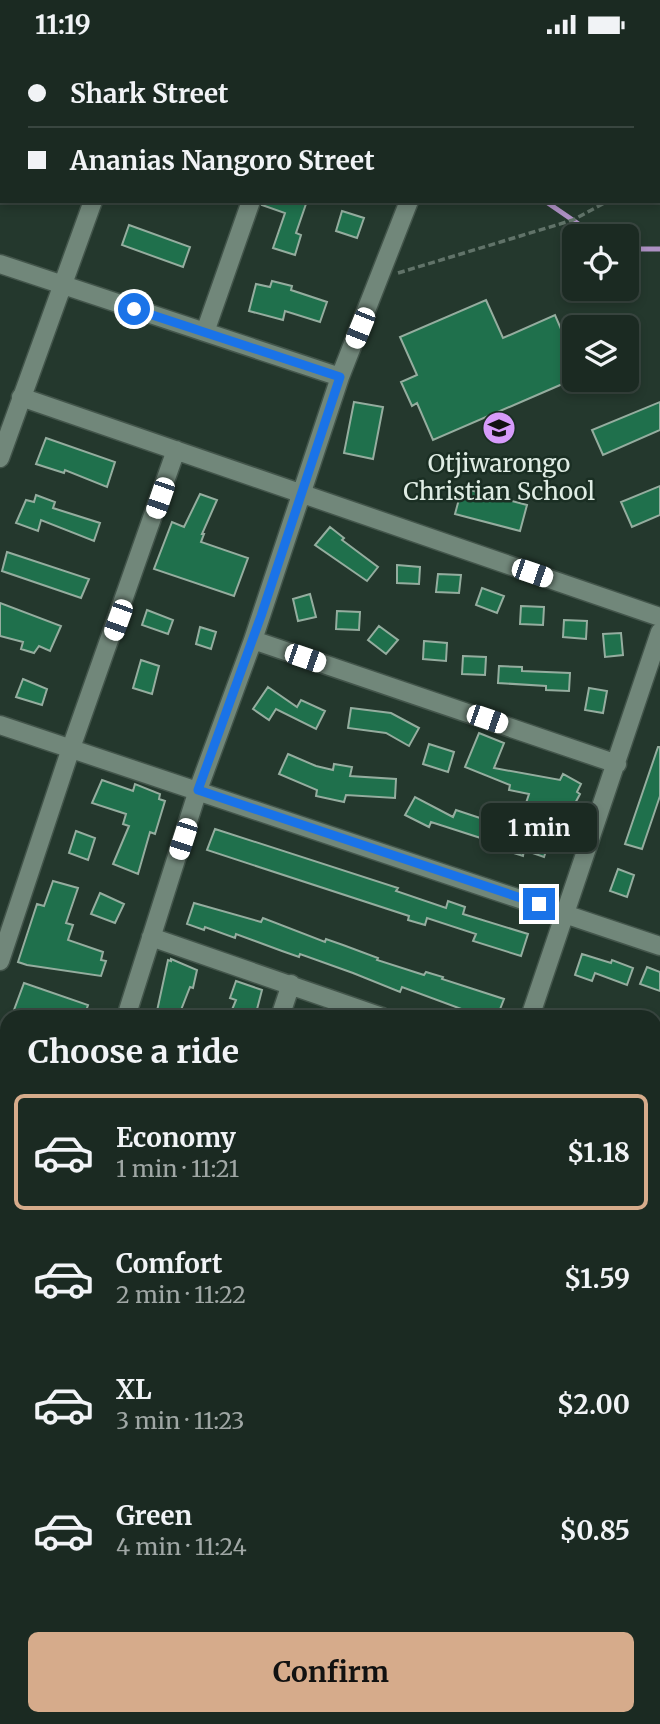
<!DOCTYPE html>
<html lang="en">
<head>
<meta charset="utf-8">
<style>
  :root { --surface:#1b2a22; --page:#28362f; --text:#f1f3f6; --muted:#a0a7a5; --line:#394640; --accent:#d6ab8b }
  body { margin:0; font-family:Merriweather,serif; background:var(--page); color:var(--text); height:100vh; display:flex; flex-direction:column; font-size:26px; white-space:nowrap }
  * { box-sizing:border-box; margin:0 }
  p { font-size:23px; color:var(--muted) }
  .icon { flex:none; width:38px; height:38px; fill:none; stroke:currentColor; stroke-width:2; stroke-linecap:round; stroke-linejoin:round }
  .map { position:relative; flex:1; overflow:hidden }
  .details { position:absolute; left:0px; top:961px; width:662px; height:716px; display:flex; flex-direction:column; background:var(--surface); border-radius:21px 21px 0 0; box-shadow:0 4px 10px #0003,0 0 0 2px var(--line) }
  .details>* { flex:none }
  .top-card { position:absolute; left:0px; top:0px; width:662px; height:154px; box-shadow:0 4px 10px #0003,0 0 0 2px var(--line); display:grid; align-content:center; height:154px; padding:0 28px; background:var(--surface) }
  .tools { position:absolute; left:562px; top:175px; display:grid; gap:14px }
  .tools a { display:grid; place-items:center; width:77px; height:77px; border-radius:10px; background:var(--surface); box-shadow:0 4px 10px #0003,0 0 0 2px var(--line); font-size:35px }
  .end { position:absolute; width:32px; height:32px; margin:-16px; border:9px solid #1a73e8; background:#fff; box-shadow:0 0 0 4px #fff }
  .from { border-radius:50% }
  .bubble { position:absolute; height:49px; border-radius:10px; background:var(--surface); box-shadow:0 4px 10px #0003,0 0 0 2px var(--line); font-size:23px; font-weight:700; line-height:49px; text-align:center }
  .car { position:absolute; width:21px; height:42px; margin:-21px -10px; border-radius:9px; box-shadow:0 0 5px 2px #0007; background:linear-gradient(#fff 24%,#345 0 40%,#fff 0 76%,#345 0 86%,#fff 0) }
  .top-card b { display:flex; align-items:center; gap:24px; height:66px; font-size:26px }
  .top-card b+b { border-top:2px solid var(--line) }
  .top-card i { width:18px; height:18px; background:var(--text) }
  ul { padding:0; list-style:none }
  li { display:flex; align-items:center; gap:21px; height:116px; margin:0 14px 10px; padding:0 14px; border:4px solid transparent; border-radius:10px }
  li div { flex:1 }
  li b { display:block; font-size:26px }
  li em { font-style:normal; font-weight:700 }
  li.on { border-color:var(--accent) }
  li>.icon { width:63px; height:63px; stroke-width:1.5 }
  h2 { padding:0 28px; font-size:32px; line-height:84px }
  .action { display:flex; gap:14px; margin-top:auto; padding:14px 28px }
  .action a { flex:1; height:80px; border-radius:10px; background:var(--accent); color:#111; font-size:28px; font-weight:700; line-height:80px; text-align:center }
  .status { display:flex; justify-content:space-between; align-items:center; height:49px; padding:0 35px; background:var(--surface); direction:ltr }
  .status svg { height:19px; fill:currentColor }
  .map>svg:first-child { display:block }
</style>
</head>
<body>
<div class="status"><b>11:19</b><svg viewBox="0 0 49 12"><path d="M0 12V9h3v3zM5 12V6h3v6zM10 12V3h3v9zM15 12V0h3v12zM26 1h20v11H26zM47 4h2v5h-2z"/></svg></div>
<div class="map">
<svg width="660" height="1675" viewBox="0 0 660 1675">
  <rect width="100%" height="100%" fill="#24382d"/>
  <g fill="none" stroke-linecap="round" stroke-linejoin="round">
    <!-- stream -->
    <path stroke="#ad90c3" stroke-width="5" d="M472 0V2
      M545 152 596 187
      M626 200H660"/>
  </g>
  <!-- building -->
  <path fill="#1f704c" stroke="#95ad9f" stroke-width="2" d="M262 152H307L296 184 301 186 295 206 273 199 285 164 262 156Z
    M342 162 364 169 357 189 336 182Z
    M129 176 190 198 183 218 122 196Z
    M272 232 292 237 291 241 327 253 320 273 285 262 283 271 249 262 256 235 270 238Z
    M486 251 503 289 555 266 574 310V330L433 391 417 354 412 357 401 333 417 326 400 288Z
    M354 353 383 358 373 410 344 404Z
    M660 353V381L603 406 592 381Z
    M46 389 115 413 107 438 65 421 64 424 36 415Z
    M660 437V466L632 478 621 453Z
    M462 439 527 456 520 482 455 465Z
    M200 445 217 451 202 485H204L201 493 248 509 234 547 154 520 172 473 184 478Z
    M36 446 55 453 53 459 100 474 94 492 41 471 38 482 16 474 26 451 34 453Z
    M330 478 344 489 342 491 378 518 367 532 315 496Z
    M7 503 89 530 81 549 2 522Z
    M397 516 420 518 419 535 397 534Z
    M438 525 461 526 459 544 436 543Z
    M482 539 504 547 497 564 476 556Z
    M310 545 316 568 298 572 293 550Z
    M0 554 61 577 50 602 39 597 34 604 21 600 23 593 0 587Z
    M521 557 544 558 543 576 520 575Z
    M147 561 173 571 168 585 142 576Z
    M337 562 360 563 359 581 336 580Z
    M564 571 587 572 586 590 563 588Z
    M379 577 398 591 386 605 368 591Z
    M200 578 216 583 211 600 196 595Z
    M621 584 623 606 605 608 603 585Z
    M424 592 447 594 446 612 423 610Z
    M463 607 486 608 485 626 462 625Z
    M141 611 159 617 152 645 133 639Z
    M499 617 522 618V622L570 624 569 642 546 641V637L498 634Z
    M23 630 47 640 42 656 16 648Z
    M268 638 297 658 301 651 325 662 316 680 276 660 269 671 253 660Z
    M589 639 607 642 603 664 585 661Z
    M351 659 391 664 419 679 409 697 386 684 348 679Z
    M479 684 504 694 494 719 560 731 563 725 581 735 577 743 580 745 564 775 556 772 544 808 524 801 523 807 492 797 493 793 431 773 429 778 405 766 415 748 453 768 456 761 498 775 499 772 509 776 511 769 520 772 529 745 509 741 510 736 465 718Z
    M429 695 454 703 448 723 423 715Z
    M658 698H660V747L642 800 625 795Z
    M288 705 316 717 333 721 334 715 352 718 350 727 396 730 395 749 346 746 344 753 316 747 317 741 279 725Z
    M102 731 133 742 135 735 160 745 159 750 165 752 155 785 150 783 138 825 113 815 129 777 123 775 126 765 92 754Z
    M215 780 398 839 396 842 446 859 448 852 465 858 463 865 528 885 521 907 473 892 476 885 427 869 425 876 408 871 409 867 207 801Z
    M76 782 95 789 88 811 69 804Z
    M618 820 634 826 627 848 610 842Z
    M53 832 78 839 66 874 73 876 68 891 103 903 101 911 106 912 101 927 27 916 18 913 37 855 44 857Z
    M100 844 124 855 115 874 91 865Z
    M194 854 261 873 263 869 325 893 326 890 343 896 378 909 377 911 424 926 426 923 443 928 442 930 504 950 497 968H483L402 938 400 943 353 924 300 905 299 908 282 902 236 885 235 889 205 878 204 881 187 875Z
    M582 905 611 914 612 911 633 919 627 936 595 924 592 932 575 926Z
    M171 910 197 921 193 939 190 938 179 966 157 962 168 911 171 912Z
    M647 918 660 923V942L640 935Z
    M236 932 262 941 255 968H229L236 951 230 949Z
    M24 934 88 956 84 968H32L14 961Z"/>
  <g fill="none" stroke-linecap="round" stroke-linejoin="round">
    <defs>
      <path id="street" d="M416 0 417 2
        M147 2V0
        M310 2 311 0
        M0 215 340 328
        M205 283 251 152
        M21 348 660 568
        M0 409 93 152
        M253 591 617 715
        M0 676 660 897
        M151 888 382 968
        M0 912 71 699 176 401
        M126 968 198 741 253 591 340 328 409 152
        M280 968 291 935
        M530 968 660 583
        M654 1061 660 1063
        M654 1213 660 1215
        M654 1405 660 1406
        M0 1526 7 1528
        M654 1629 660 1611
        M0 1671 7 1650
        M158 1675 159 1670
        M316 1675 317 1670
        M458 1675 459 1670
        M640 1675 642 1670"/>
      <path id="secondary" d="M0 1356 7 1359
        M654 1586 660 1588"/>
    </defs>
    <!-- street casing -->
    <use href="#street" stroke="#43554b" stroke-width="21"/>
    <!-- secondary casing -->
    <use href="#secondary" stroke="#43554b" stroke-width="28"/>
    <!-- path -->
    <path stroke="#617369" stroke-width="3.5" stroke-dasharray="7 3.5" stroke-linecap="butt" d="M398 224 573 171 608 152"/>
    <!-- street -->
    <use href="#street" stroke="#71877a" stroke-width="18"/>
    <!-- secondary -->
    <use href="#secondary" stroke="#5d8f77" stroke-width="24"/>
  </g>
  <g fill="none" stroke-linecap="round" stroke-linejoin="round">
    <!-- route -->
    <path stroke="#1a73e8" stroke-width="9" d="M134 260 340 328 261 567 198 741 539 855"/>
  </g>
  <!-- icons -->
  <defs>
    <symbol id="school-disc" viewBox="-11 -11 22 22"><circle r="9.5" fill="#d69bfa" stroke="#1a2e23"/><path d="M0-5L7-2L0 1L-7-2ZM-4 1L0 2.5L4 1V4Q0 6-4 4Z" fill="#111"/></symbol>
  </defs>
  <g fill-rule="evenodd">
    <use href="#school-disc" x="480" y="360" width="38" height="38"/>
  </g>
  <g text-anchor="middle" stroke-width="5" stroke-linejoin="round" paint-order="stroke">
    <!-- poi labels -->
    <g font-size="24" fill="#dfece4" stroke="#1a2e23">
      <text x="499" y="423">Otjiwarongo<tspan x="499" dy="28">Christian School</tspan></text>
    </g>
  </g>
</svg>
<div class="tools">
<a><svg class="icon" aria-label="locate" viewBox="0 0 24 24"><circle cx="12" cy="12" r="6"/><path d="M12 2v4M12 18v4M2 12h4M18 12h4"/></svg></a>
<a><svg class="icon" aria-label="layers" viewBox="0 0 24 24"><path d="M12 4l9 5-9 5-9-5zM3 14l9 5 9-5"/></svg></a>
</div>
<i class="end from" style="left:134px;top:260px"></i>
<i class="end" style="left:539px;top:855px"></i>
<div class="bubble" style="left:481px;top:754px;width:116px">1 min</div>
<i class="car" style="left:360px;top:279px;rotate:202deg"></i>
<i class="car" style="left:160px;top:449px;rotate:199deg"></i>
<i class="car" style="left:532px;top:524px;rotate:109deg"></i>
<i class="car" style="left:118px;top:571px;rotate:200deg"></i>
<i class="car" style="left:305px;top:609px;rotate:109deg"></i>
<i class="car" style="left:487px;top:670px;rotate:109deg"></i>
<i class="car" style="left:183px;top:790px;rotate:198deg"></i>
<div class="top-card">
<b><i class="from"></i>Shark Street</b>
<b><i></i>Ananias Nangoro Street</b>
</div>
<section class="details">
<h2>Choose a ride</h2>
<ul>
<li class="on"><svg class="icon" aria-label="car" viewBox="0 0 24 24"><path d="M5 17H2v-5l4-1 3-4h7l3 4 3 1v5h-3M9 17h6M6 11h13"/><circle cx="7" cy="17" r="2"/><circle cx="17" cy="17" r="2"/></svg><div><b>Economy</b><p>1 min · 11:21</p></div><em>$1.18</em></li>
<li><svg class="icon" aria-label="car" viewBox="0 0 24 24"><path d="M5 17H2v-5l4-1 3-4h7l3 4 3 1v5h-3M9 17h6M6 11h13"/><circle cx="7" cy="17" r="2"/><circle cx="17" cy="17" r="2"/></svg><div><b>Comfort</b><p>2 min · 11:22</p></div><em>$1.59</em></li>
<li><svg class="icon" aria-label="car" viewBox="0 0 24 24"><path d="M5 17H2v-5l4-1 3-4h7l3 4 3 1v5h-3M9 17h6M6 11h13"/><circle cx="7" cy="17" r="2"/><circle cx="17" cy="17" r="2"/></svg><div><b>XL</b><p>3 min · 11:23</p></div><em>$2.00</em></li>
<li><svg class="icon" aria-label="car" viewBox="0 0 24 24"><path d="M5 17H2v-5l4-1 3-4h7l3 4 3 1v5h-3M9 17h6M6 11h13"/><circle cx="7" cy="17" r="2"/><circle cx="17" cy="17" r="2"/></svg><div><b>Green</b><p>4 min · 11:24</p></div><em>$0.85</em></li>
</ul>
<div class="action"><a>Confirm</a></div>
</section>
</div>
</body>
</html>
